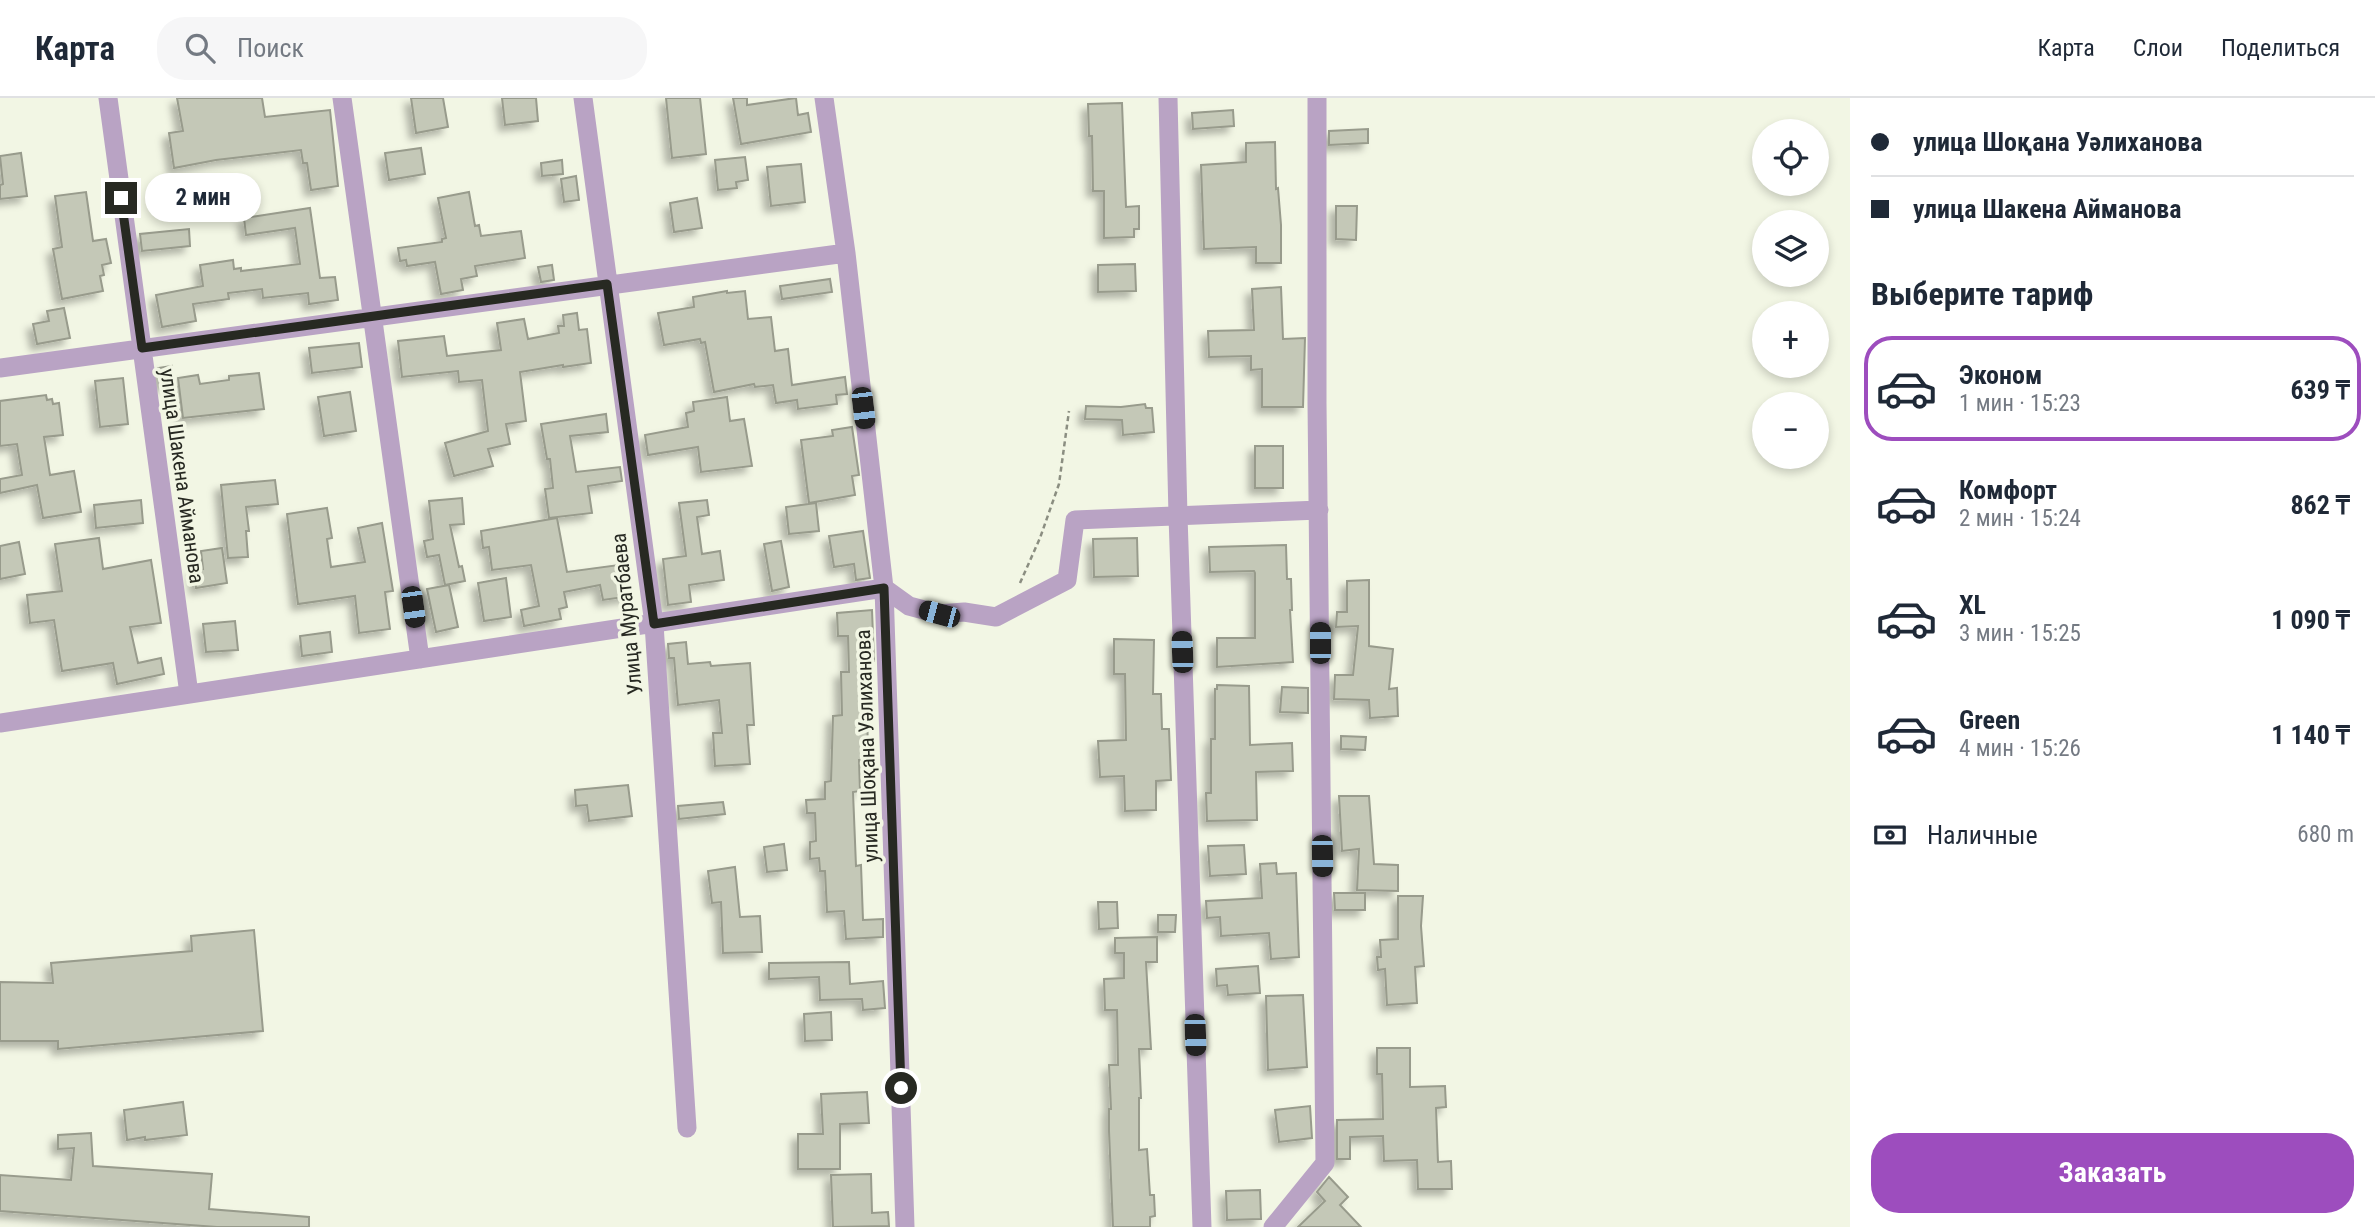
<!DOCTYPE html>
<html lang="ru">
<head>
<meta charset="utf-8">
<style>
  :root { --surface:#fff; --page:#f6f6f7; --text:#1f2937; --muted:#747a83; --line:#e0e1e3; --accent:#9d4dbe }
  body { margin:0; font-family:"Roboto Condensed",sans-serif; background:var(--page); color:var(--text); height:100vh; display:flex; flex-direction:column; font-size:26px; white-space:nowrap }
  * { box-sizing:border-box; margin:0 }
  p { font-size:23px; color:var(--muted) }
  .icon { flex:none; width:38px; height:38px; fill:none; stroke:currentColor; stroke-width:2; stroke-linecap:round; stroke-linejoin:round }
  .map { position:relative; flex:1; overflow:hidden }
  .details { display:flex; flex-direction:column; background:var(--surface); width:525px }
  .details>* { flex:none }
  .hud { display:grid; align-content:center; height:154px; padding:0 21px; background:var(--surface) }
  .tools { position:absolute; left:1752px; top:21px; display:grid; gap:14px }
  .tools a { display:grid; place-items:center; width:77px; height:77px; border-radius:50%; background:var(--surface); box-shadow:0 4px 10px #0003; font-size:35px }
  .end { position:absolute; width:32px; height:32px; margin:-16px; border:9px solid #272922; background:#fff; box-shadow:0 0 0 4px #fff }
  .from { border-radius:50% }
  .bubble { position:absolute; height:49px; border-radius:24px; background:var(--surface); box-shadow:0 4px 10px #0003; font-size:23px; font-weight:700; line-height:49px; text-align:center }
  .car { position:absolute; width:21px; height:42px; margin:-21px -10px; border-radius:9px; box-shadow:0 0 5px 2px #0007; background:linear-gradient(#222 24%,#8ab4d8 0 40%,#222 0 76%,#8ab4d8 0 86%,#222 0) }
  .hud b { display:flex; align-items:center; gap:24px; height:66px; font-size:26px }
  .hud b+b { border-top:2px solid var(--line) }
  .hud i { width:18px; height:18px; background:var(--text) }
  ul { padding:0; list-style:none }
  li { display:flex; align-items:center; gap:21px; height:105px; margin:0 14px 10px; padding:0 7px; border:4px solid transparent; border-radius:28px }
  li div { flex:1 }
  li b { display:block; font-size:26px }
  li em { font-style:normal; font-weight:700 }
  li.on { border-color:var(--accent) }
  li>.icon { width:63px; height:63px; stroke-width:1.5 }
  h2 { padding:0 21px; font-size:32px; line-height:84px }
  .pay { display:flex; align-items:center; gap:18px; height:77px; padding:0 21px; font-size:26px }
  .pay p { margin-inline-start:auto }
  .cta { display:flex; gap:14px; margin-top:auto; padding:14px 21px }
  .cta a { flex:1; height:80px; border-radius:28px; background:var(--accent); color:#fff; font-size:28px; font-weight:700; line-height:80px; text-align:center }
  header { display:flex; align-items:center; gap:42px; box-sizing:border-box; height:98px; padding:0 35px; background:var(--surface); border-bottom:2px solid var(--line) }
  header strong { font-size:33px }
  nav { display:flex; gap:38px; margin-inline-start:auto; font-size:24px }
  .search { width:490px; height:63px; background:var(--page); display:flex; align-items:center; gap:18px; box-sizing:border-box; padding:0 24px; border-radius:28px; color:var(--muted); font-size:26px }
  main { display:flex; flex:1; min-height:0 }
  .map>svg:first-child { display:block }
</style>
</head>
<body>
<header>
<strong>Карта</strong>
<div class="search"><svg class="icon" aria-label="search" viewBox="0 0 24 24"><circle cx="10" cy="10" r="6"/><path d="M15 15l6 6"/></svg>Поиск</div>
<nav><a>Карта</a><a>Слои</a><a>Поделиться</a></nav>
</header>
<main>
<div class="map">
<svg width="1850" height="1129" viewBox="0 0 1850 1129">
  <defs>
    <filter id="shadow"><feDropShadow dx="-6" dy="6" stdDeviation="3.5" flood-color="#0004"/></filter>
  </defs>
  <rect width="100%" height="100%" fill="#f2f6e4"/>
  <!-- building -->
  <path fill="#c4c8b7" stroke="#989b8c" stroke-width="2" filter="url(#shadow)" d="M177 0H262L265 19 330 12 338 88 311 92 307 65H303L301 52 216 62 174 70 169 35 183 33Z
    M411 0H443L448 29 416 35Z
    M502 0H536L538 23 505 27Z
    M666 0H700L706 56 672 60Z
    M733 0H747V7L796 0 798 17 808 15 811 34 741 46Z
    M1122 5 1126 109 1139 108V131H1134V139L1104 140V93H1093L1092 38H1089L1088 6Z
    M1233 12 1234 28 1193 31 1192 15Z
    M1368 31V45L1329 47V33Z
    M1275 44 1276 91 1278 90 1281 127V165H1256V149L1204 151 1201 67 1246 64V45Z
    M421 50 425 76 389 82 385 55Z
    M21 55 27 98 0 101V87L3 86 0 58Z
    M745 59 748 82 736 84 737 90 718 92 715 62Z
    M562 62 563 76 542 78 541 65Z
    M801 66 805 104 771 108 767 69Z
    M576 78 579 102 564 104 561 81Z
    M86 94 93 143 106 141 111 165 102 167 104 177 100 178 103 193 62 201 53 151 62 149 55 98Z
    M469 94 475 128 479 127 481 138 521 133 525 160 475 168 477 178 461 181 463 192 441 196 435 164 407 168 406 162 400 163 398 150 442 144V141L446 140 438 100Z
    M697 100 702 130 674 134 670 105Z
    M1336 108H1357L1356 142 1336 141Z
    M310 110 320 180 335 179 338 202 309 206 308 195 263 200 262 191 228 195 229 201 193 206 196 223 162 229 156 197 203 188 200 167 233 162 234 171 241 170V173L300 166 295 130 246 137 244 120Z
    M189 131 190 148 142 153 140 136Z
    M1135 166 1136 193 1098 194V167Z
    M552 167 554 182 541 184 538 169Z
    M830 181 832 194 782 201 780 188Z
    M1281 189 1283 241 1305 240 1303 309H1262V271L1251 272V258L1209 259 1208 233 1254 232 1252 191Z
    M727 193V195L745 193 748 221 771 219 775 253 788 251 792 287 845 279 847 296 836 297 837 306 798 311 797 302 776 305 773 287 755 289 754 286 714 294 705 244 701 245 700 241 664 247 658 215 694 209 693 199Z
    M64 210 70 240 37 246 33 226 49 223 47 213Z
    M577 215 579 232 587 231 591 265 563 269V267L520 274 526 323 506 326 510 346 488 351 493 368 454 378 445 345 488 333 482 282 459 284 458 273 402 279 398 243 444 238 447 258 501 252 497 225 524 221 528 241 559 235 558 228H564L563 217Z
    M359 245 362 269 312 275 309 250Z
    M172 268 174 285 161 287 158 270Z
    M259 275 264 311 183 320 178 280 198 277 200 286 229 282V278Z
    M123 280 128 326 100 329 95 283Z
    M350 294 356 333 324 338 318 299Z
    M46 297 47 302 52 301 53 306 59 305 63 337 44 339 50 377 74 373 81 414 43 420 37 387 0 395V381L22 377 17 346 0 348V303Z
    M727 299 730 323 744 321 752 368 701 374 698 349 648 357 645 337 688 329 686 315 694 313 693 304Z
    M1145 306 1146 310H1152L1154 334 1123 337 1122 322 1085 321 1086 308 1121 309Z
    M606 316 608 334 570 338 576 374 620 369 622 383 588 388 592 415 549 420 545 391 553 390 550 361H547L541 326Z
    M852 329 859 377 852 378 855 397 809 405 801 342 833 338 832 332Z
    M1255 348H1283V390H1255Z
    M275 382 278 406 246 409 249 433H246L248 459 228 460 221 387Z
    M462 400 464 426 450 427 459 469 462 468 465 483 445 487 439 457 427 459 424 443 433 441 429 403Z
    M141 402 143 425 96 430 94 407Z
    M707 402 709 417 697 419 702 456 720 453 724 482 689 487 691 504 668 507 663 461 686 458 679 405Z
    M816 405 819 433 789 436 786 409Z
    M327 410 332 440 327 441 331 469 365 464 358 430 382 425 393 493 385 494 390 531 359 535 355 498 298 506 287 416Z
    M557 420 567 474 626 466 631 498 603 502 600 487 564 494 567 509 559 511 561 521 524 528 521 512 539 508 531 467 492 472 489 449 483 450 481 433Z
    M863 433 870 480 856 482 854 466 834 469 829 438Z
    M99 440 103 471 151 462 161 525 130 529 138 565 161 560 164 576 117 586 113 565 62 573 54 522 30 525 27 497 62 493 55 446Z
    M1137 440 1138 478 1094 479 1093 441Z
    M781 443 789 489 772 493 764 446Z
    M19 444 25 476 0 481V448Z
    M1286 447 1287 481H1291L1292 512H1290L1293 564 1217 569V540H1255V475L1254 473 1210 474 1209 449Z
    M222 450 227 485 196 490 194 472 203 471 201 453Z
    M506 480 511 519 484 523 478 485Z
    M1369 482V548L1393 551 1389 591 1397 590 1398 618 1370 620 1369 602 1334 601 1335 577H1353L1358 528 1336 529 1337 514H1347V483Z
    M449 487 458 529 436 534 427 491Z
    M872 512 874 563H871L872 604H867L868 662H859L860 693 853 694 856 768 861 767 863 822 883 821V839L846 841 844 813 827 814 825 773H820L819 760 810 761V744L816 743 815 715H807L806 702 825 701V684L831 683 833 618 842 617 841 574H849L848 538H838L837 515Z
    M235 523 238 552 206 554 203 526Z
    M330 534 332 554 302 558 300 538Z
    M1114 541 1154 542 1153 596H1161L1162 631H1169L1171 682 1156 683V712L1125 713 1124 678 1100 679 1098 643 1126 642 1125 576H1114Z
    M686 544 688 566 710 564 711 568 750 565 754 627H747L750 666 715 668 713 635H722L719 602 678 607 674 560H669L668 546Z
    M1217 587 1249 588 1250 647 1292 645 1293 673 1256 674 1257 722 1207 723 1206 695H1211V641H1215V591H1217Z
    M1282 589 1308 590V615L1280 614Z
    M1341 638 1366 639 1365 652 1341 651Z
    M628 687 632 718 589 723 587 707 576 708 575 692Z
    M1339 698H1369L1374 766 1398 767V793L1357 792 1359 751 1342 753Z
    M723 704 725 716 679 721 678 708Z
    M784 746 787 772 767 774 764 749Z
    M1244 747 1246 776 1210 778 1208 748Z
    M1276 765 1277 776 1296 775 1299 859 1271 861 1269 835 1221 838 1220 819 1207 820 1206 803 1262 800 1260 766Z
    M735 769 740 819 760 818 762 854 723 855 721 804 712 805 708 773Z
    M1334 795H1365V812H1335Z
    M1398 798H1423L1421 828 1424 868 1415 869 1417 905 1387 907 1385 871 1378 872 1377 859H1381L1380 842 1398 841Z
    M1098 804H1117L1118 830 1099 831Z
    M1158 817H1176L1175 834H1158Z
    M254 832 263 933 58 951V943H0V884L53 885 51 865 192 853 191 838Z
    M1157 839V864H1146L1151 951H1139L1141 1000H1139V1052L1147 1051 1150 1097H1154L1155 1118 1150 1119V1129H1113L1109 1033V1011H1111L1109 967H1118L1117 912H1105L1104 881 1124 880V855H1115V840Z
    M849 864 850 886 883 883 885 910 863 912 862 901 820 902 819 879 769 881V865Z
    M1258 868 1260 895 1228 897 1227 887 1217 888 1216 871Z
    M1303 897 1307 969 1268 972 1266 898Z
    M831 914 832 942 805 943 804 916Z
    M1377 950H1410V989L1445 988 1446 1009 1436 1010 1438 1064 1451 1063 1452 1091H1418L1417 1062 1384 1063 1383 1038 1350 1039V1061H1337V1022L1383 1021 1382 976H1377Z
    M867 994 869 1025 840 1026V1071H798V1036H823L821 996Z
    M183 1004 187 1037 145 1042V1039L127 1042 124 1012Z
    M1310 1008 1312 1040 1279 1044 1275 1012Z
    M91 1035 93 1068 212 1076 209 1111 309 1119V1129H217L0 1113V1077L71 1082 74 1050 58 1051V1037Z
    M871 1076 872 1115 888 1114 889 1128 833 1129 831 1077Z
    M1329 1079 1348 1099 1340 1107 1361 1129H1298L1325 1103 1317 1094Z
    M1260 1092 1261 1121 1227 1122 1226 1093Z"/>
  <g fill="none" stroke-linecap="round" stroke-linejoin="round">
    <!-- path -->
    <path stroke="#8b8e81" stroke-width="2.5" stroke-dasharray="5 3.5" stroke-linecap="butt" d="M1020 485 1040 440 1059 386 1069 313"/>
    <!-- minor -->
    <path stroke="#b9a3c4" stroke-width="19" d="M108 0 189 596
      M342 0 420 561
      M583 0 654 526 687 1030
      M824 0 846 155 884 490 905 1129
      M1168 0 1178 418 1202 1129
      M0 270 846 155
      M0 625 884 490 909 508 939 516 964 514 996 519 1067 482 1075 422 1319 412
      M1273 1129 1325 1065 1317 304V0"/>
  </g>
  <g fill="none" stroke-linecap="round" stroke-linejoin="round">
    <!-- route -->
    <path stroke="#272922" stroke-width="9" d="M121 100 142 250 607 186 654 526 884 490 901 990"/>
  </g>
  <g text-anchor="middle" stroke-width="7" stroke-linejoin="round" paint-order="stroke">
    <!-- street labels -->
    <g font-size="21" fill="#272922" stroke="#f2f6e4">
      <text transform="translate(182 378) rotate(82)" y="7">улица Шакена Айманова</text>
      <text transform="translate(627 516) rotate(-96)" y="7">Улица Муратбаева</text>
      <text transform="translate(867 648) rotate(-92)" y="7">улица Шоқана Уәлиханова</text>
    </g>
  </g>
</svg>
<div class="tools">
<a><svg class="icon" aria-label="locate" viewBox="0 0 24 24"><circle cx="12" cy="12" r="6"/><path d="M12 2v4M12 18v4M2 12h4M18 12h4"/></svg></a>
<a><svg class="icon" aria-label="layers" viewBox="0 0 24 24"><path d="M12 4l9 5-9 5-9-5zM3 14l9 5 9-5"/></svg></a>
<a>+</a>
<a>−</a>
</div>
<i class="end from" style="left:901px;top:990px"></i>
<i class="end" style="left:121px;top:100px"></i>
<div class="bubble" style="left:145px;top:75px;width:116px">2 мин</div>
<i class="car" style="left:863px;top:310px;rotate:173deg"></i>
<i class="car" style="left:413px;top:509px;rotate:172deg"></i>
<i class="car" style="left:939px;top:516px;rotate:285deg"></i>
<i class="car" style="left:1320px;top:545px;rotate:0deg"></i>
<i class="car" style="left:1182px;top:554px;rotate:358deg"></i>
<i class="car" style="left:1322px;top:758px;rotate:179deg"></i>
<i class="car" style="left:1195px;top:937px;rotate:178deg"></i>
</div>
<section class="details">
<div class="hud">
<b><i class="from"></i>улица Шоқана Уәлиханова</b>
<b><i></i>улица Шакена Айманова</b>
</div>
<h2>Выберите тариф</h2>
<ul>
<li class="on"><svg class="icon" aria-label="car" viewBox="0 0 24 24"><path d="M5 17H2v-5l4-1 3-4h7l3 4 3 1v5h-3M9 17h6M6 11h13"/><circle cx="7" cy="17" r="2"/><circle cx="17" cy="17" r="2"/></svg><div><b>Эконом</b><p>1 мин · 15:23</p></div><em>639 ₸</em></li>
<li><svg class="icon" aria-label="car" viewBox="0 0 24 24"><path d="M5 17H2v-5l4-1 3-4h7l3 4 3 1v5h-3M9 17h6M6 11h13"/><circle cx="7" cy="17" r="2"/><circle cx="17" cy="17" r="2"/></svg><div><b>Комфорт</b><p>2 мин · 15:24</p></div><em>862 ₸</em></li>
<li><svg class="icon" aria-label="car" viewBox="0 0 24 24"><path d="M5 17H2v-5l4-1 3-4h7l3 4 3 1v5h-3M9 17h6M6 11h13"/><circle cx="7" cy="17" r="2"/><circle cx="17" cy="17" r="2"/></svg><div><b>XL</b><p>3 мин · 15:25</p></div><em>1 090 ₸</em></li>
<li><svg class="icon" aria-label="car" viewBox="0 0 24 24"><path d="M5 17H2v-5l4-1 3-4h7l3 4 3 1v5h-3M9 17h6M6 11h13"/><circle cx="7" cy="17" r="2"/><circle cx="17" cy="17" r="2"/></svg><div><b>Green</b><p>4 мин · 15:26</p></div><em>1 140 ₸</em></li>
</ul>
<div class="pay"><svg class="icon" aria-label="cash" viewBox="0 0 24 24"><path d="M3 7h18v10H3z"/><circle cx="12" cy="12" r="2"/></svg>Наличные<p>680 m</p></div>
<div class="cta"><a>Заказать</a></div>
</section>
</main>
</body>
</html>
